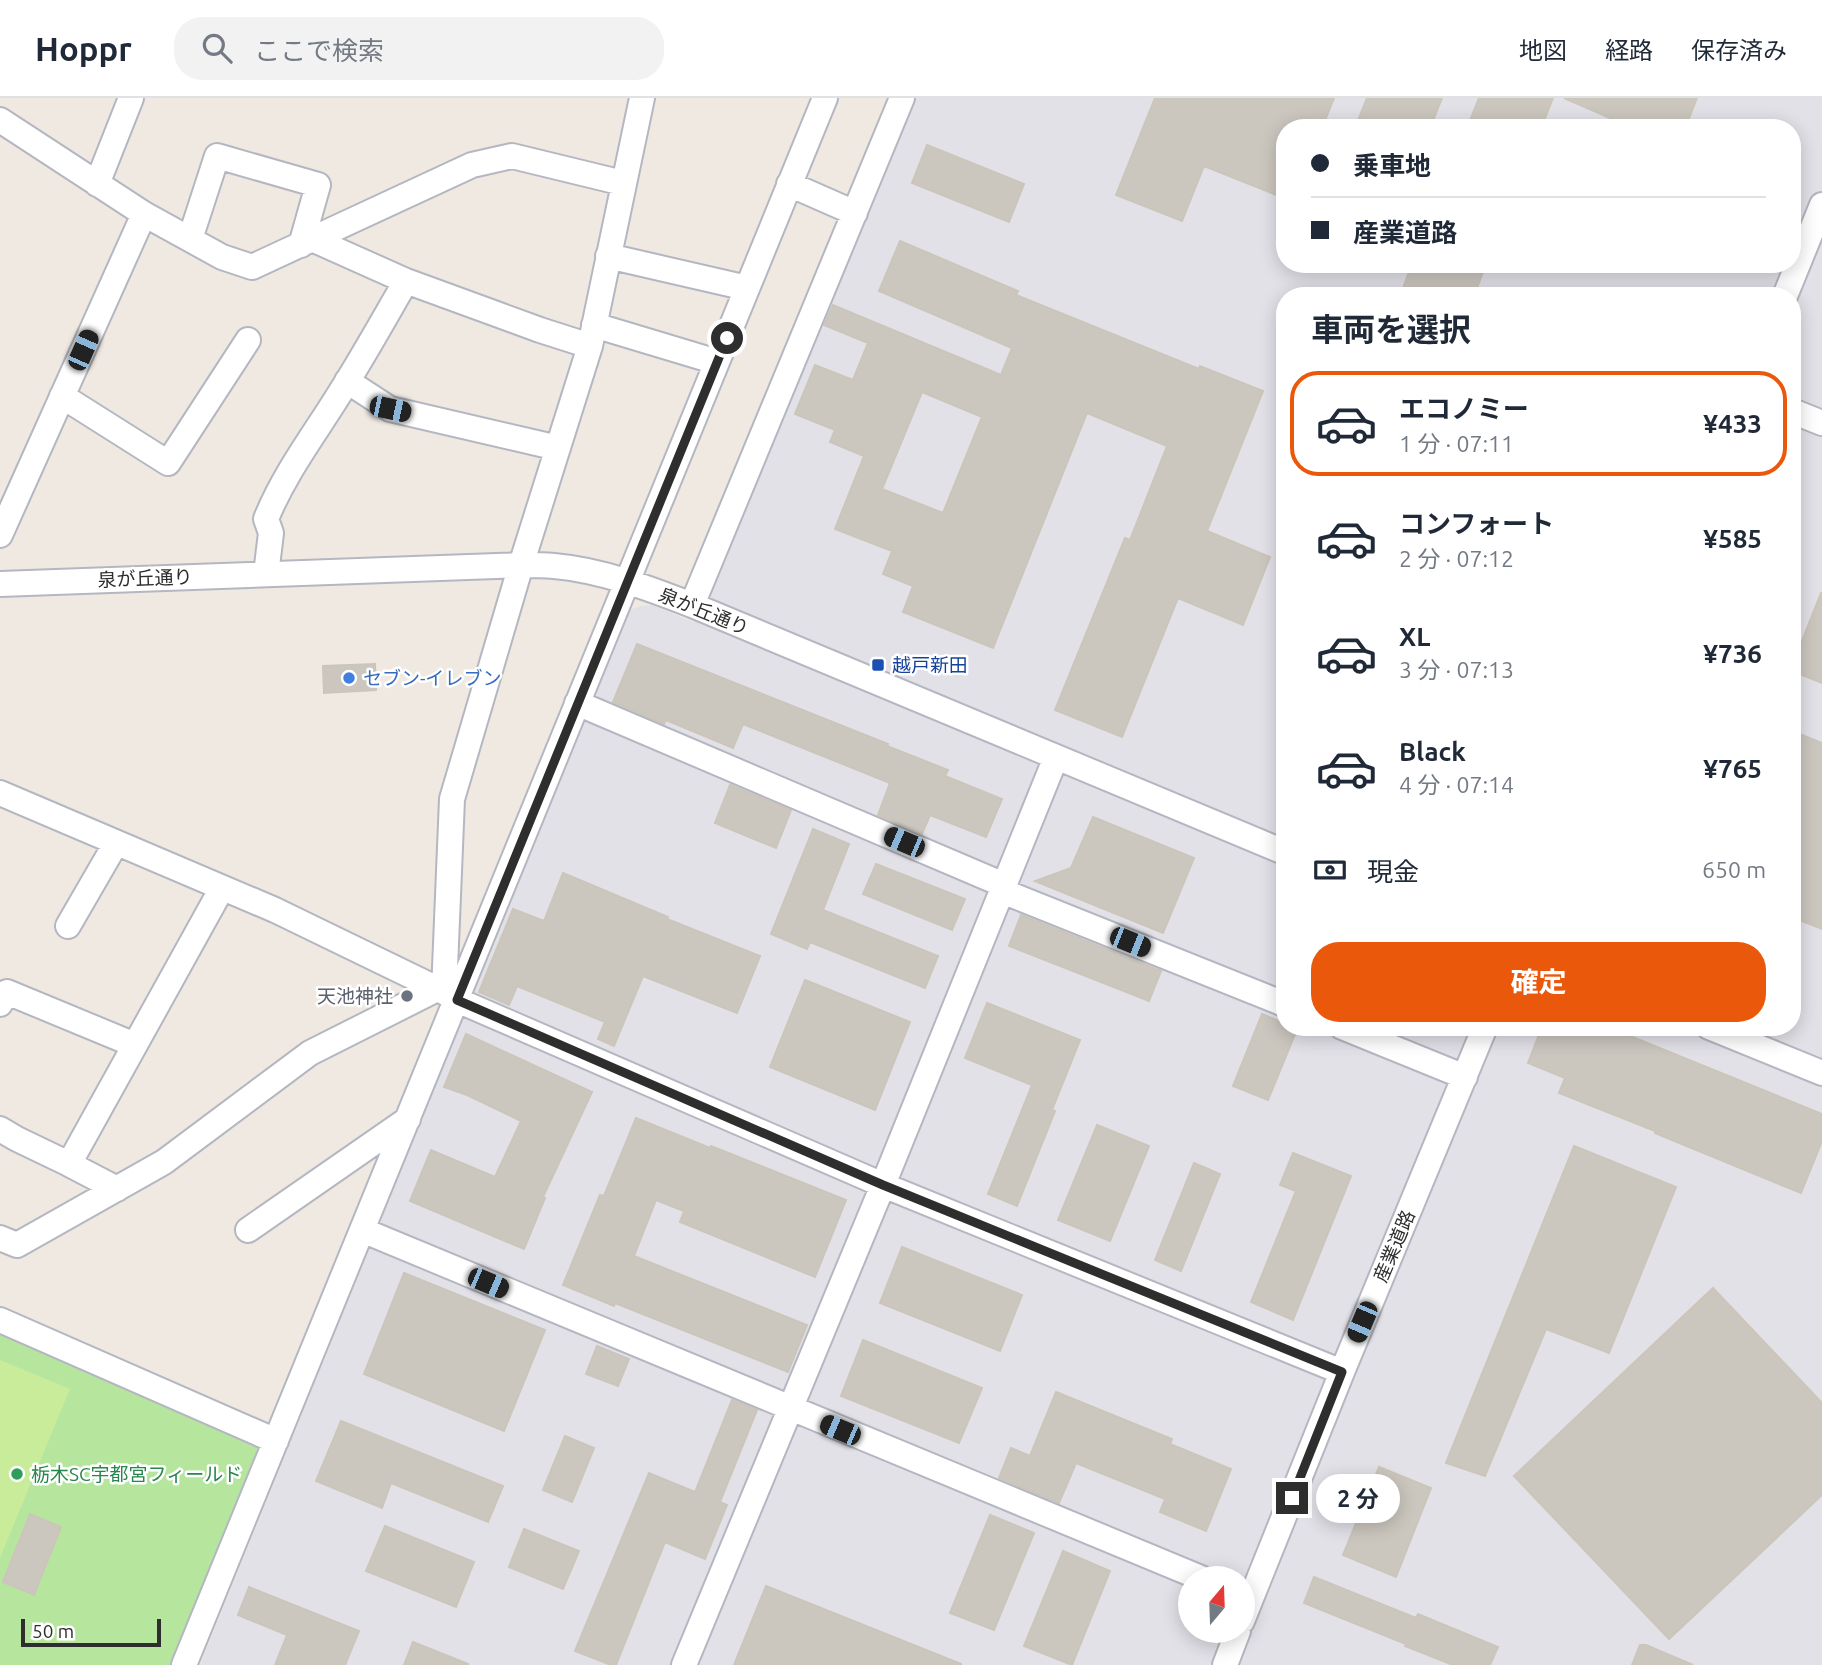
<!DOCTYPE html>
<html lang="ja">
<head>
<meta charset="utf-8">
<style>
  :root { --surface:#fff; --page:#f2f2f3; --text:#1f2937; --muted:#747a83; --line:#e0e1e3; --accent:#ea580c }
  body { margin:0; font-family:Ubuntu,"Noto Sans JP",sans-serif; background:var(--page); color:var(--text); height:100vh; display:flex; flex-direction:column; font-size:26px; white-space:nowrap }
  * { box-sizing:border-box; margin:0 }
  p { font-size:23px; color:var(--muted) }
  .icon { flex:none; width:38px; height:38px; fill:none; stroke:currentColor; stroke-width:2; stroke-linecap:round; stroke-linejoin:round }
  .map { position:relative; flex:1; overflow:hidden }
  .drawer { position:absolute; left:1276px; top:189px; width:525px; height:749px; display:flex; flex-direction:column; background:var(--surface); border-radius:28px; box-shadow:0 4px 18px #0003 }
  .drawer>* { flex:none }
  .hud { position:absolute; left:1276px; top:21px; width:525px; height:154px; border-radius:28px; box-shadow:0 4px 18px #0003; display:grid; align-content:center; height:154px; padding:0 35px; background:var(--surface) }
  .needle { width:46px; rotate:19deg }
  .buttons { position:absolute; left:1178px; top:1468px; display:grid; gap:14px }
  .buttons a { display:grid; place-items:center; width:77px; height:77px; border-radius:50%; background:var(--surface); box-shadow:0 4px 18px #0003; font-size:35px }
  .scale { position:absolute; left:21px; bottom:18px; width:140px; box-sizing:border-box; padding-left:7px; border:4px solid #2e2e2e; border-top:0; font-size:19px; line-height:24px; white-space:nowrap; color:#2e2e2e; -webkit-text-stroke:5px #fff; paint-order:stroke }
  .end { position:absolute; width:32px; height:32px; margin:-16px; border:9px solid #2e2e2e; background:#fff; box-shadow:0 0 0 4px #fff }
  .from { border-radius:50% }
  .bubble { position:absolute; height:49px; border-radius:24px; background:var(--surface); box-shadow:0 4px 18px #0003; font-size:23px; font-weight:700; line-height:49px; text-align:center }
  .car { position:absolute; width:21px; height:42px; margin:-21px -10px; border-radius:9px; box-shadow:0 0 5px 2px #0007; background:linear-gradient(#222 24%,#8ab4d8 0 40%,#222 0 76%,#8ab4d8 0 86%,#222 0) }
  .hud b { display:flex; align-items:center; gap:24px; height:66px; font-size:26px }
  .hud b+b { border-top:2px solid var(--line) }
  .hud i { width:18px; height:18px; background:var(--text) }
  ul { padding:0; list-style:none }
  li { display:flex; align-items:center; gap:21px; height:105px; margin:0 14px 10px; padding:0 21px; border:4px solid transparent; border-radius:28px }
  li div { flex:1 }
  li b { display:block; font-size:26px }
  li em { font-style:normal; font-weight:700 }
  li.active { border-color:var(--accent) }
  li>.icon { width:63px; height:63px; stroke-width:1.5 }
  h2 { padding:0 35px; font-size:32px; line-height:84px }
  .pay { display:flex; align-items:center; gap:18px; height:77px; padding:0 35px; font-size:26px }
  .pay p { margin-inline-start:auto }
  .action { display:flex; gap:14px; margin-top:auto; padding:14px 35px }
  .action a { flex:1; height:80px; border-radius:28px; background:var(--accent); color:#fff; font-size:28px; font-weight:700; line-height:80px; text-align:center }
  header { display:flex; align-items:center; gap:42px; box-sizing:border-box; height:98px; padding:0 35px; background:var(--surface); border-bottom:2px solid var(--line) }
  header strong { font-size:33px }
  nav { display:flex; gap:38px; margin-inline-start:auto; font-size:24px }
  .search { width:490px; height:63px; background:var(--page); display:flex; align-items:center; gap:18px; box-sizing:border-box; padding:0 24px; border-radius:28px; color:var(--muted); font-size:26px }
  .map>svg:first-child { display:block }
</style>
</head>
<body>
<header>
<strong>Hoppr</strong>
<div class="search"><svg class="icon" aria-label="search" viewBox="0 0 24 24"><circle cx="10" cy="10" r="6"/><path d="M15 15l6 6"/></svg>ここで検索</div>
<nav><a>地図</a><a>経路</a><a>保存済み</a></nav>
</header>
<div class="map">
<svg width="1822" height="1567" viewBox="0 0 1822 1567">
  <rect width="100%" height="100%" fill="#efe9e1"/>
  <!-- industrial -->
  <path fill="#e3e1e8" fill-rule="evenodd" d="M911 0H1822V1567H200L629 512 641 508 652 507 693 524ZM1284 30H1792V166H1284ZM1284 198H1792V929H1284ZM1190 1480H1242V1533H1190Z"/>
  <!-- green -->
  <path fill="#b6e59e" d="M0 1230 267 1345 177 1567H0Z"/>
  <!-- pitch -->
  <path fill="#c9ec9a" d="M0 1262 70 1291 0 1460Z"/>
  <!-- building -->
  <path fill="#cbc7bf" stroke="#cbc5ba" stroke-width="2" fill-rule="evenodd" d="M1155 0H1334L1322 30H1284V100L1204 68 1182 123 1116 97Z
    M1367 0H1442L1430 30H1355Z
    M1479 0H1553L1541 30H1467Z
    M1564 0H1697L1685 30H1633Z
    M927 47 1024 86 1009 124 912 85Z
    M900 143 1018 193 1016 197 1199 271 1200 268 1263 293 1207 433 1270 459 1243 527 1178 500 1122 639 1055 612 1125 440 1130 442 1167 348 1087 315 993 550 903 514 913 488 883 476 892 453 835 431 864 358 830 344 835 332 795 316 815 267 853 282 868 245 824 227 833 207 1001 277 1012 250 879 193ZM922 294 982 319 943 415 882 391Z
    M1412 166H1486L1474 198H1400Z
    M1821 495H1822V585L1792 573V568Z
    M637 546 888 646 887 648 948 672 945 678 1002 701 986 739 930 717 922 736 878 717 890 685 743 626 733 650 666 622 664 626 613 604Z
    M375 566 376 592 324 595 323 568Z
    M1792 633 1822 645V831L1792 819Z
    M730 687 791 712 776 750 715 725Z
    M1093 719 1194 760 1163 835 1035 783 1071 770Z
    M813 731 849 746 823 812 938 858 925 890 810 844 807 851 771 836Z
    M876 766 965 801 952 832 863 796Z
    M563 775 668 819 667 821 760 858 737 915 643 878 614 948 598 941 605 924 517 888 509 907 479 894 513 811 544 823Z
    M1021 817 1161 873 1149 903 1009 848Z
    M805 882 910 924 875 1012 770 969Z
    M987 905 1080 942 1052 1012 1055 1013 1017 1108 988 1096 1032 987 965 960Z
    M1262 916 1284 925V929H1298L1268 1002 1233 988Z
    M1542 929H1619L1632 934 1630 938 1822 1016V1043L1801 1095 1655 1035V1033L1559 995 1565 980 1528 965Z
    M466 936 592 994 543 1099 545 1100 524 1151 410 1103 431 1052 495 1079 521 1023 467 997 444 989Z
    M636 1020 710 1050 711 1048 846 1102 815 1179 680 1124 684 1113 656 1102 634 1158 807 1227 788 1274 615 1205 614 1208 563 1187 600 1097 604 1098Z
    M1097 1027 1149 1048 1110 1143 1058 1122Z
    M1574 1048 1676 1089 1609 1255 1546 1231 1485 1378 1446 1365Z
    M1293 1055 1351 1078 1293 1222 1251 1204 1296 1093 1280 1087Z
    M1194 1065 1220 1076 1181 1173 1155 1162Z
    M902 1149 1022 1197 1000 1253 880 1205Z
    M404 1175 545 1232 504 1333 364 1276Z
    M1713 1190 1822 1305V1397L1669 1541 1514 1378Z
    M863 1242 982 1290 959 1345 841 1298Z
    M597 1248 629 1261 618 1288 586 1276Z
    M1056 1294 1172 1341 1170 1346 1231 1371 1206 1433 1160 1414 1165 1401 1076 1365 1059 1405 999 1380 1011 1350 1030 1358Z
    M732 1302 757 1312 720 1404 727 1407 705 1461 665 1444 616 1567H611L575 1553 649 1375 695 1394Z
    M341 1323 503 1388 488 1424 391 1385 382 1410 316 1383Z
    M565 1338 594 1350 572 1404 543 1392Z
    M1379 1369 1431 1390 1396 1479 1343 1457Z
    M30 1416 61 1429 34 1497 3 1484Z
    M990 1417 1034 1435 994 1532 950 1515Z
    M385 1428 474 1464 456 1509 366 1473Z
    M524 1431 579 1453 563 1491 509 1469Z
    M1063 1453 1110 1473 1072 1567 1024 1548Z
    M1314 1479 1416 1520 1418 1516 1498 1549 1490 1567H1453L1405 1548 1406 1546 1304 1505Z
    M766 1488 961 1566V1567H734Z
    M249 1489 359 1533 345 1567H275L287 1537 238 1517Z
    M413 1544 468 1566V1567H404Z
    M1640 1547H1646L1693 1567H1632Z"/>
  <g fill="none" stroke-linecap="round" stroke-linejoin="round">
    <defs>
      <path id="minor" d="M642 0 590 248 521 467 452 701 444 894 457 902 883 1087 1342 1274
        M0 22 144 116 222 159 252 169 472 67 512 58 623 85
        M97 86 131 0
        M789 86 855 115
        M190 141 217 58 318 87 301 147
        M312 141 406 183 540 232 590 248
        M608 158 747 190
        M1785 198 1822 107
        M594 227 717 264
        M347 283 390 311 558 350
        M62 298 168 365 248 242
        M1792 313 1822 325
        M0 437 144 116
        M266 476 271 435 266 421C284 376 314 337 340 295 363 259 384 221 406 183
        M0 486 521 467C532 467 543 467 554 468 601 472 648 490 692 507L1284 754
        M692 507 902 0
        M577 605 1004 787
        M0 695 275 812 444 894
        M1002 793 1284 906
        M68 828 116 745
        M0 906 7 894 135 947
        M1342 929 1465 979
        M1709 929 1822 975
        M0 1031 17 1041 69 1066 222 790
        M69 1066 117 1091
        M248 1132 408 1021
        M362 1132 1201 1480
        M0 1140 17 1147 164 1064 310 955 437 891
        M0 1222 276 1343
        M1242 1523 1342 1274 1485 929
        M184 1567 825 0
        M684 1567 883 1087 1056 659
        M1225 1567 1238 1533"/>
    </defs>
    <!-- minor casing -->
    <use href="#minor" stroke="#b4b7c1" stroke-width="28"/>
    <!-- minor -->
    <use href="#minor" stroke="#fff" stroke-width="24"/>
  </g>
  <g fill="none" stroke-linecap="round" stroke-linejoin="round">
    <!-- route -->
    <path stroke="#2e2e2e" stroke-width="9" d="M727 240 457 902 883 1087 1342 1274 1292 1400"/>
  </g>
  <!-- markers -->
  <rect fill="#1a4fb4" stroke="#fff" stroke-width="2.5" x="871" y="560" width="14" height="14" rx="3.5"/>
  <circle fill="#3f7fe0" stroke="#fff" stroke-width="2.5" cx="349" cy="580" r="7"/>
  <circle fill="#6b7280" stroke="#fff" stroke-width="2.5" cx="407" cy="898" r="7"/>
  <circle fill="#2e9e5b" stroke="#fff" stroke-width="2.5" cx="17" cy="1376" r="7"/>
  <g text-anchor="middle" stroke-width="5" stroke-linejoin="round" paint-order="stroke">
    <!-- street labels -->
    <g font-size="19" fill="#2e2e2e" stroke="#fff">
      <text transform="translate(145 480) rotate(-2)" y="7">泉が丘通り</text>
      <text transform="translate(704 513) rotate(22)" y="7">泉が丘通り</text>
      <text transform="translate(1394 1148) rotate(-67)" y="7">産業道路</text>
    </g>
    <!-- transit labels -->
    <g font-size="19" fill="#164399" stroke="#fff" text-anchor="start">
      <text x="892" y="574">越戸新田</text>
    </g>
    <!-- shop labels -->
    <g font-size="19" fill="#366cbe" stroke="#fff" text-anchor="start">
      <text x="363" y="587">セブン-イレブン</text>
    </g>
    <!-- worship labels -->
    <g font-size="19" fill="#5b616d" stroke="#fff" text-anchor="end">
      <text x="393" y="905">天池神社</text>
    </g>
    <!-- leisure labels -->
    <g font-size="19" fill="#27864d" stroke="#fff" text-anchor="start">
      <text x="31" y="1383">栃木SC宇都宮フィールド</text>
    </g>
  </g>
</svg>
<div class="buttons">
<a><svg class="needle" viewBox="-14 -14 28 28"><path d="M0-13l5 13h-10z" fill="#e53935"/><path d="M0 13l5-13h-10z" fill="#747a83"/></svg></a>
</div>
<div class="scale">50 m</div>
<i class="end from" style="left:727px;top:240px"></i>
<i class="end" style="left:1292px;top:1400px"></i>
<div class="bubble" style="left:1316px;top:1376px;width:84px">2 分</div>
<i class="car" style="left:83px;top:252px;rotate:24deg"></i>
<i class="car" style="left:390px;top:311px;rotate:102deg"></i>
<i class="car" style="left:904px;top:744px;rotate:293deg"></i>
<i class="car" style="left:1130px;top:844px;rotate:112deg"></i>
<i class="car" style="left:488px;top:1185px;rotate:113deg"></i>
<i class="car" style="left:1362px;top:1224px;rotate:203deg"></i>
<i class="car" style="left:840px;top:1332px;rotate:293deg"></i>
<div class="hud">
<b><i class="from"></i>乗車地</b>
<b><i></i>産業道路</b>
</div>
<section class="drawer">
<h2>車両を選択</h2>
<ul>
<li class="active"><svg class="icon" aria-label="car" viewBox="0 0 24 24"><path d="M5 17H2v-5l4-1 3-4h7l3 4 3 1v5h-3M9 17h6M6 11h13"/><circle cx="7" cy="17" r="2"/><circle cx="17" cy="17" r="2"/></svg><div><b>エコノミー</b><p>1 分 · 07:11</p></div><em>¥433</em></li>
<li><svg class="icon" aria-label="car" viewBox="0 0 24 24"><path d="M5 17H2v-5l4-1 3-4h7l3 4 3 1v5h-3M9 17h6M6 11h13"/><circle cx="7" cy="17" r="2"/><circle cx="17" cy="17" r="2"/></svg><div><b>コンフォート</b><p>2 分 · 07:12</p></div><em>¥585</em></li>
<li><svg class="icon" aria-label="car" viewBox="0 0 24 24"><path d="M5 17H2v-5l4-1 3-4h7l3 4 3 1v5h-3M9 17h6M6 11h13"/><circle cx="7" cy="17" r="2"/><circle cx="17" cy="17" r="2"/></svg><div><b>XL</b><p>3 分 · 07:13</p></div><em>¥736</em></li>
<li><svg class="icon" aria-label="car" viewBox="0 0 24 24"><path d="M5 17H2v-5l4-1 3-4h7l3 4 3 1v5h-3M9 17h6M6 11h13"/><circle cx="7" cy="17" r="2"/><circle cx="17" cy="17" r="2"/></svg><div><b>Black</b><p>4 分 · 07:14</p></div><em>¥765</em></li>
</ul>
<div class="pay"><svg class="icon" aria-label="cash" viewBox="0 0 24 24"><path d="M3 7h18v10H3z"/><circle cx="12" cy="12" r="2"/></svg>現金<p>650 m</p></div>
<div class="action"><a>確定</a></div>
</section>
</div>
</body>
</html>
